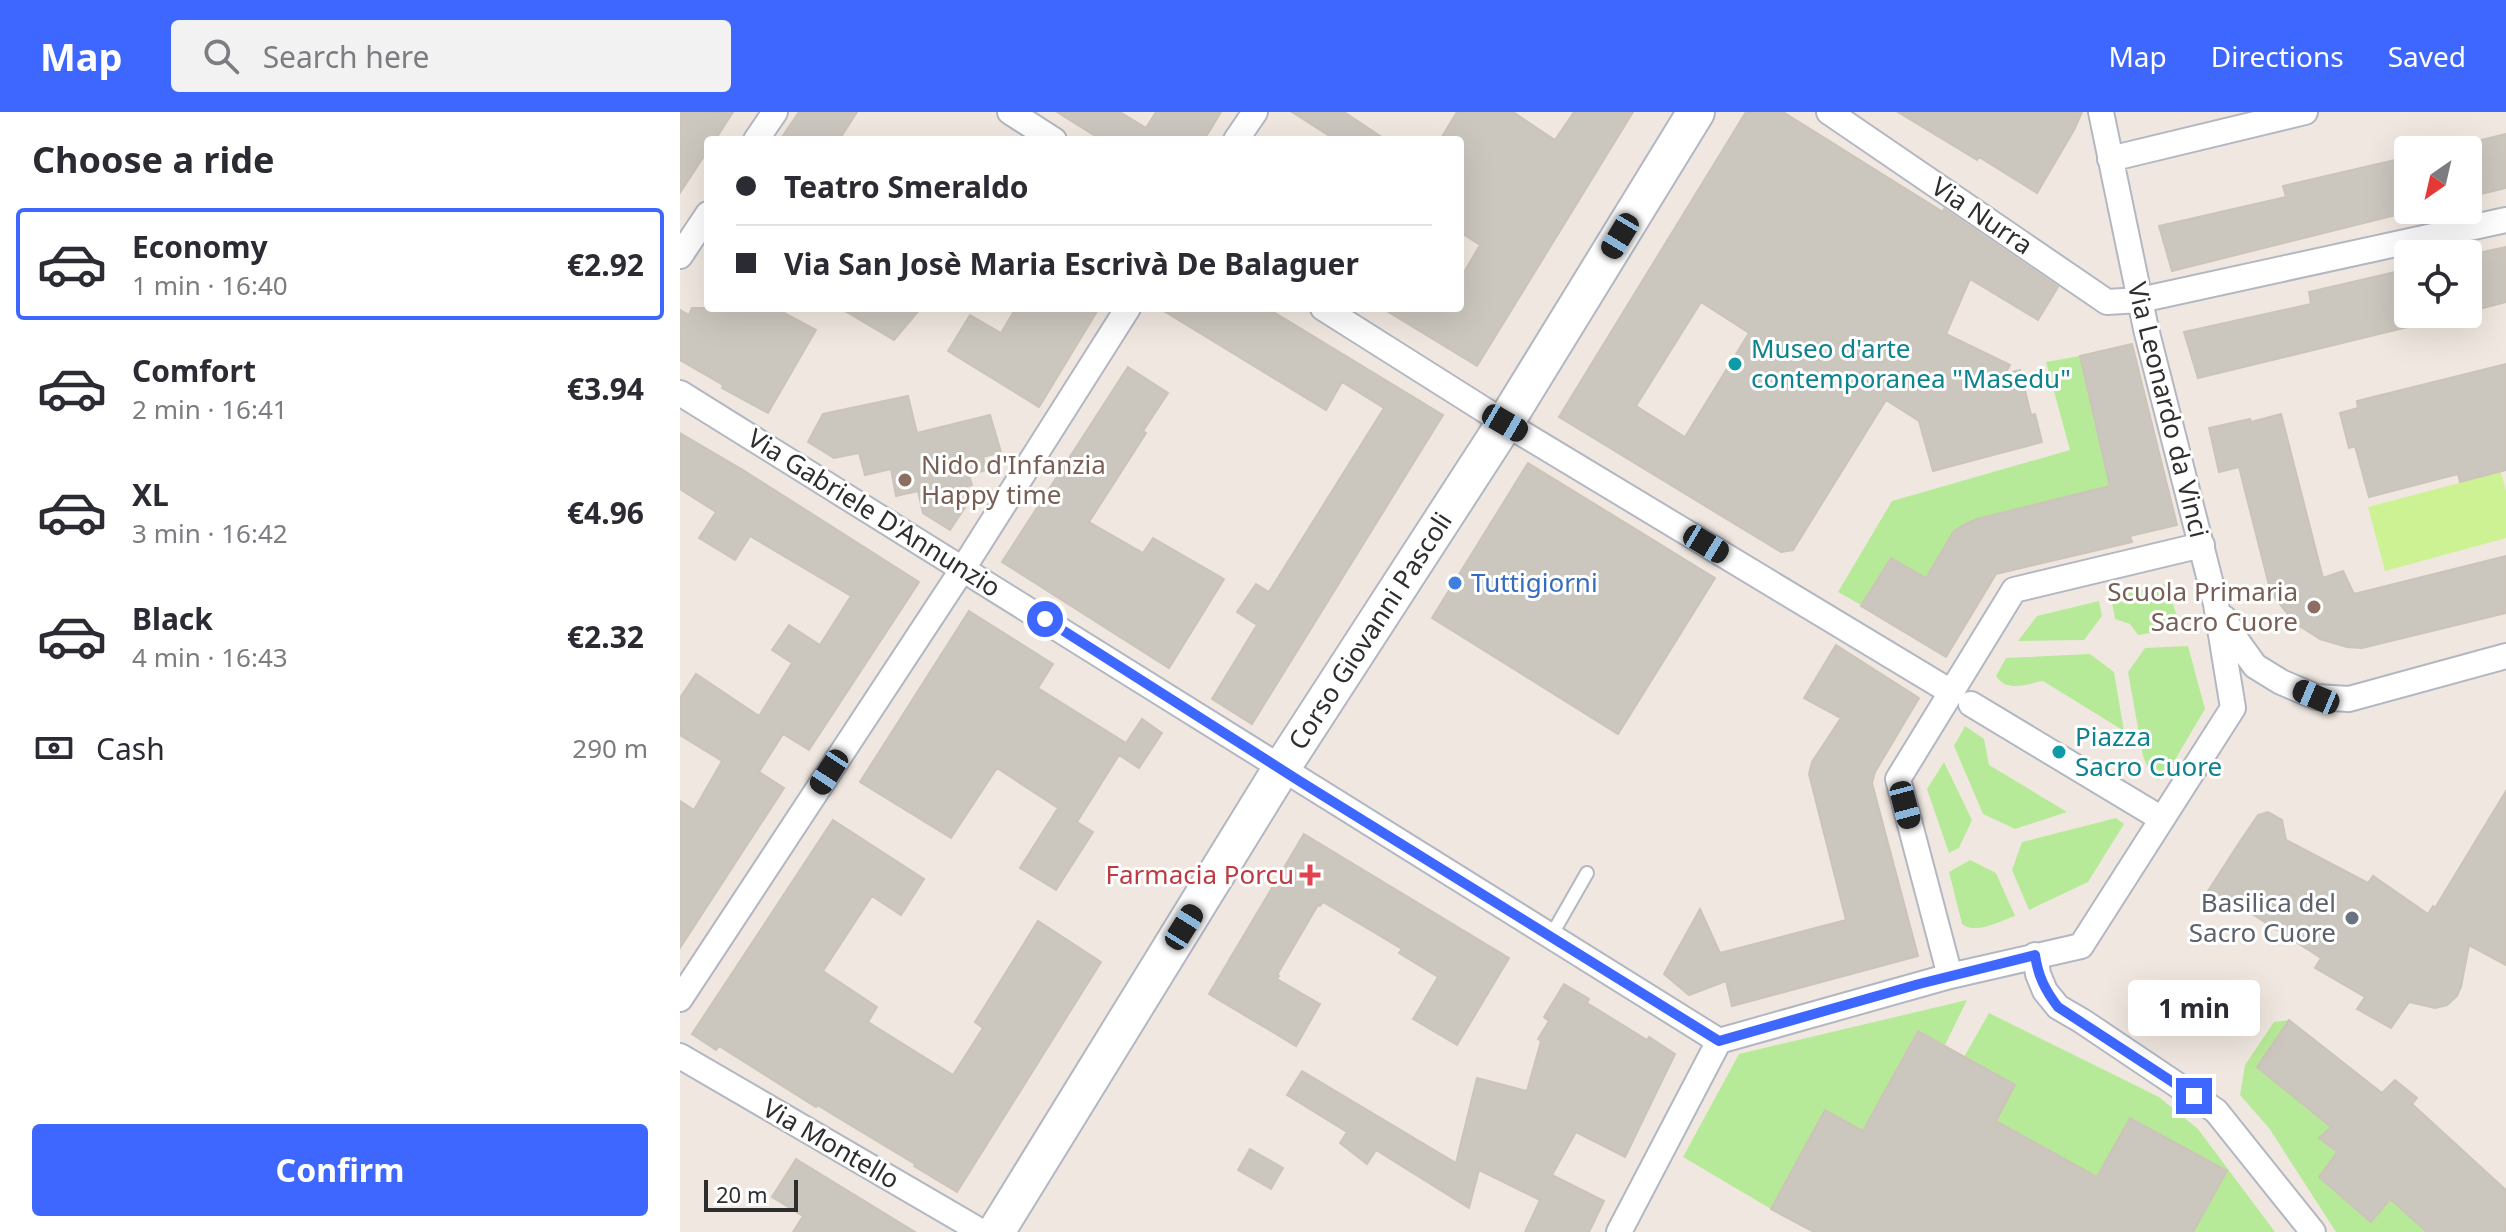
<!DOCTYPE html>
<html lang="en">
<head>
<meta charset="utf-8">
<style>
  :root { --surface:#fff; --page:#f2f2f3; --text:#2b2b33; --muted:#7c7c81; --line:#e1e1e2; --accent:#3d67ff }
  body { margin:0; font-family:"Noto Sans",sans-serif; background:var(--page); color:var(--text); height:100vh; display:flex; flex-direction:column; font-size:30px; white-space:nowrap }
  * { box-sizing:border-box; margin:0 }
  p { font-size:26px; color:var(--muted) }
  .icon { flex:none; width:44px; height:44px; fill:none; stroke:currentColor; stroke-width:2; stroke-linecap:round; stroke-linejoin:round }
  .map { position:relative; flex:1; overflow:hidden }
  .details { display:flex; flex-direction:column; background:var(--surface); width:680px }
  .details>* { flex:none }
  .banner { position:absolute; left:24px; top:24px; width:760px; height:176px; border-radius:8px; box-shadow:0 8px 32px #0002; display:grid; align-content:center; height:176px; padding:0 32px; background:var(--surface) }
  .needle { width:52px; rotate:214deg }
  .controls { position:absolute; left:1714px; top:24px; display:grid; gap:16px }
  .controls a { display:grid; place-items:center; width:88px; height:88px; border-radius:8px; background:var(--surface); box-shadow:0 8px 32px #0002; font-size:40px }
  .scale { position:absolute; left:24px; bottom:20px; width:94px; box-sizing:border-box; padding-left:8px; border:4px solid #2e2e2e; border-top:0; font-size:22px; line-height:28px; white-space:nowrap; color:#2e2e2e; -webkit-text-stroke:6px #fff; paint-order:stroke }
  .end { position:absolute; width:36px; height:36px; margin:-18px; border:10px solid #3d67ff; background:#fff; box-shadow:0 0 0 4px #fff }
  .from { border-radius:50% }
  .bubble { position:absolute; height:56px; border-radius:8px; background:var(--surface); box-shadow:0 8px 32px #0002; font-size:26px; font-weight:700; line-height:56px; text-align:center }
  .car { position:absolute; width:24px; height:48px; margin:-24px -12px; border-radius:10px; box-shadow:0 0 6px 2px #0007; background:linear-gradient(#222 24%,#8ab4d8 0 40%,#222 0 76%,#8ab4d8 0 86%,#222 0) }
  .banner b { display:flex; align-items:center; gap:28px; height:76px; font-size:30px }
  .banner b+b { border-top:2px solid var(--line) }
  .banner i { width:20px; height:20px; background:var(--text) }
  ul { padding:0; list-style:none }
  li { display:flex; align-items:center; gap:24px; height:112px; margin:0 16px 12px; padding:0 16px; border:4px solid transparent; border-radius:8px }
  li div { flex:1 }
  li b { display:block; font-size:30px }
  li em { font-style:normal; font-weight:700 }
  li.current { border-color:var(--accent) }
  li>.icon { width:72px; height:72px; stroke-width:1.5 }
  h2 { padding:0 32px; font-size:36px; line-height:96px }
  .pay { display:flex; align-items:center; gap:20px; height:88px; padding:0 32px; font-size:30px }
  .pay p { margin-inline-start:auto }
  .primary-button { display:flex; gap:16px; margin-top:auto; padding:16px 32px }
  .primary-button a { flex:1; height:92px; border-radius:8px; background:var(--accent); color:#fff; font-size:32px; font-weight:700; line-height:92px; text-align:center }
  header { display:flex; align-items:center; gap:48px; box-sizing:border-box; height:112px; padding:0 40px; background:var(--accent); color:#fff }
  header strong { font-size:38px }
  nav { display:flex; gap:44px; margin-inline-start:auto; font-size:28px }
  .search { width:560px; height:72px; background:var(--page); display:flex; align-items:center; gap:20px; box-sizing:border-box; padding:0 28px; border-radius:8px; color:var(--muted); font-size:30px }
  main { display:flex; flex:1; min-height:0 }
  .map>svg:first-child { display:block }
</style>
</head>
<body>
<header>
<strong>Map</strong>
<div class="search"><svg class="icon" aria-label="search" viewBox="0 0 24 24"><circle cx="10" cy="10" r="6"/><path d="M15 15l6 6"/></svg>Search here</div>
<nav><a>Map</a><a>Directions</a><a>Saved</a></nav>
</header>
<main>
<section class="details">
<h2>Choose a ride</h2>
<ul>
<li class="current"><svg class="icon" aria-label="car" viewBox="0 0 24 24"><path d="M5 17H2v-5l4-1 3-4h7l3 4 3 1v5h-3M9 17h6M6 11h13"/><circle cx="7" cy="17" r="2"/><circle cx="17" cy="17" r="2"/></svg><div><b>Economy</b><p>1 min · 16:40</p></div><em>€2.92</em></li>
<li><svg class="icon" aria-label="car" viewBox="0 0 24 24"><path d="M5 17H2v-5l4-1 3-4h7l3 4 3 1v5h-3M9 17h6M6 11h13"/><circle cx="7" cy="17" r="2"/><circle cx="17" cy="17" r="2"/></svg><div><b>Comfort</b><p>2 min · 16:41</p></div><em>€3.94</em></li>
<li><svg class="icon" aria-label="car" viewBox="0 0 24 24"><path d="M5 17H2v-5l4-1 3-4h7l3 4 3 1v5h-3M9 17h6M6 11h13"/><circle cx="7" cy="17" r="2"/><circle cx="17" cy="17" r="2"/></svg><div><b>XL</b><p>3 min · 16:42</p></div><em>€4.96</em></li>
<li><svg class="icon" aria-label="car" viewBox="0 0 24 24"><path d="M5 17H2v-5l4-1 3-4h7l3 4 3 1v5h-3M9 17h6M6 11h13"/><circle cx="7" cy="17" r="2"/><circle cx="17" cy="17" r="2"/></svg><div><b>Black</b><p>4 min · 16:43</p></div><em>€2.32</em></li>
</ul>
<div class="pay"><svg class="icon" aria-label="cash" viewBox="0 0 24 24"><path d="M3 7h18v10H3z"/><circle cx="12" cy="12" r="2"/></svg>Cash<p>290 m</p></div>
<div class="primary-button"><a>Confirm</a></div>
</section>
<div class="map">
<svg width="1826" height="1120" viewBox="0 0 1826 1120">
  <rect width="100%" height="100%" fill="#f0e8e0"/>
  <!-- green -->
  <path fill="#b7ea98" d="M1400 244 1427 360 1441 372 1297 407 1274 420 1239 476 1233 459 1211 446 1181 493 1158 480 1212 389 1390 338 1366 250Z
    M1486 472 1501 516 1458 523 1450 512 1435 507 1431 485Z
    M1419 489 1422 504 1404 528 1338 529 1357 504Z
    M1508 534 1525 597 1486 663 1478 668 1471 664 1463 644 1448 560 1465 536Z
    M1410 542 1434 560 1444 619 1363 569C1346 572 1327 581 1316 564L1326 546Z
    M1285 614 1304 627 1309 653 1387 700 1335 717 1303 702 1274 634Z
    M1264 650 1292 708 1279 736 1269 741 1247 677Z
    M1436 706 1444 712 1408 770 1349 798 1332 758 1342 730Z
    M1290 748 1316 761 1335 804C1319 809 1297 823 1282 812L1269 760Z
    M1287 888 1265 933 1237 919 1183 1019 1145 999 1091 1097 1003 1045 1059 942Z
    M1309 901 1479 985 1518 1017 1595 1120H1513L1546 1059 1450 1006 1417 1065 1316 1009 1335 973 1284 945Z
    M1609 908 1577 955 1651 1015 1639 1026 1747 1120H1656L1589 1016 1560 983 1565 953 1594 910Z"/>
  <!-- pitch -->
  <path fill="#cdf294" d="M1821 360 1826 379V426L1705 459 1688 395Z"/>
  <!-- building -->
  <path fill="#cbc6be" stroke="#ccc4b8" stroke-width="2" fill-rule="evenodd" d="M0 0H53L35 28H28V38L0 81Z
    M119 0H177L159 28H100Z
    M377 0H440L466 16 476 0H541L524 28H422Z
    M612 0H664L706 28H656Z
    M777 0H833L875 28 894 0H953L797 254 702 196H780V167L800 133 780 120V28H760Z
    M1066 0H1103L1263 100 1264 97 1378 175 1358 208 1290 167 1266 222 1330 253 1325 262 1340 258 1351 303 1355 302 1362 330 1253 359 1239 309 1206 288 1113 438 1101 440 879 305ZM1021 190 1069 221 1005 325 956 294Z
    M1218 0H1402L1394 18 1357 81 1299 45 1297 48Z
    M1826 22V76L1788 85V31Z
    M1728 45V100L1492 159 1479 114 1606 85 1603 74Z
    M1826 135V190L1788 200V143Z
    M1728 157V215L1518 266 1504 220 1631 192 1629 180Z
    M12 196H95L136 218 88 301 42 276 43 273 0 248V198L9 203Z
    M160 196H241L214 228Z
    M336 196H419L359 295 268 239 290 203 321 221Z
    M479 196H587L763 303 572 612 532 587 577 513 557 500 576 472 589 480 704 296 662 270 646 298Z
    M1452 232 1497 413 1450 424 1452 430 1316 462 1266 545 1181 494 1211 446 1246 466 1274 419 1284 413 1297 407 1430 374 1400 244Z
    M1826 252V358L1780 370 1778 362 1689 385 1675 334 1669 336 1660 301 1678 296 1677 289Z
    M448 255 488 281 463 319 466 321 409 410 463 441 473 426 544 467 489 556 322 450Z
    M228 284 237 321 310 303 321 340 303 345 306 358 289 363 292 373 285 375 288 391 270 418 243 401 238 379 216 384 211 357 185 363 179 341 154 346 128 330 143 302Z
    M1601 302 1643 466 1663 459 1674 482 1826 444V501L1682 536 1667 535 1640 527 1615 511 1591 481 1559 355 1539 360 1529 316 1570 307 1571 310Z
    M0 321 63 358 239 470 129 638 103 622 79 660 104 676 0 836V689L14 698 42 649 0 623V586L16 562 79 604 112 551 92 538 109 513 140 533 171 484 70 424 55 448 19 426 36 400 0 377Z
    M848 351 1035 466 938 622 752 506Z
    M289 499 373 552 358 576 446 631 462 607 482 621 459 656 439 643 397 710 413 720 376 778 340 756 378 696 317 656 271 726 180 670Z
    M1156 533 1239 586 1195 660 1192 671 1238 844 1052 894 1046 869 1009 883 984 862 1020 797 1040 841 1166 808 1129 662 1132 650 1161 606 1124 586Z
    M1826 679V853L1789 833 1781 875 1777 884 1767 893 1755 896 1729 890 1711 916 1677 897 1685 885 1635 856 1641 846 1558 793 1549 801 1537 799 1528 792V779L1559 731 1578 703 1588 700 1602 708 1606 728 1688 771 1693 764 1748 802 1753 794 1755 796Z
    M153 708 244 767 221 803 192 784 143 859 197 895 188 910 273 963 303 916 295 910 358 809 421 850 277 1080 234 1054 235 1052 137 993 136 995 39 934 36 938 12 922Z
    M624 722 829 846 777 933 733 907 758 865 719 841 722 837 643 790 640 794 638 793 597 863 599 864 597 867 640 892 616 934 529 882Z
    M884 872 909 887 907 891 967 928 969 925 995 942 945 1045 896 1020 872 1063 924 1089 909 1120H845L860 1088 799 1058 789 1096 696 1038 687 1052 660 1031 667 1020 607 983 622 959 776 1051 797 966 847 979 861 929 858 927 869 909 864 905Z
    M1609 908 1702 981 1715 968 1737 986 1732 992 1826 1078V1120H1747L1710 1087 1691 1110 1639 1065 1657 1040 1639 1026 1651 1015 1577 955Z
    M1238 919 1335 973 1316 1009 1417 1065 1450 1006 1547 1059 1513 1120H1134L1091 1097 1145 998 1183 1019Z
    M570 1037 603 1056 591 1077 558 1058Z
    M116 1047 235 1120H113L123 1104 92 1085Z"/>
  <g fill="none" stroke-linecap="round" stroke-linejoin="round">
    <defs>
      <path id="lane" d="M871 824 907 761"/>
      <path id="street" d="M330 0 374 28
        M1149 0 1427 190 1460 188 1826 108
        M76 28 95 0
        M556 28 575 0
        M1430 47 1625 0
        M0 144 28 102
        M643 196 825 311 1271 580
        M0 281C348 495 692 714 1039 929
        M1544 506 1557 529 1575 554 1601 570 1636 585 1669 587 1826 544
        M1291 592 1482 707
        M1355 843 1358 862 1365 879 1378 895 1402 909 1536 999 1633 1120
        M1270 864 1218 667 1334 478 1522 433
        M0 887 284 455 448 196
        M0 944 302 1120
        M939 1120 1039 929 1270 864 1401 834 1553 596 1536 492 1466 217 1421 0"/>
      <g id="secondary">
        <path id="s1" d="M316 1120 601 657 825 311 1016 0"/>
      </g>
    </defs>
    <!-- lane casing -->
    <use href="#lane" stroke="#b3b7c2" stroke-width="16"/>
    <!-- street casing -->
    <use href="#street" stroke="#b3b7c2" stroke-width="28"/>
    <!-- secondary casing -->
    <use href="#secondary" stroke="#b3b7c2" stroke-width="40"/>
    <!-- lane -->
    <use href="#lane" stroke="#fff" stroke-width="12"/>
    <!-- street -->
    <use href="#street" stroke="#fff" stroke-width="24"/>
    <!-- secondary -->
    <use href="#secondary" stroke="#fff" stroke-width="36"/>
  </g>
  <g fill="none" stroke-linecap="round" stroke-linejoin="round">
    <!-- route -->
    <path stroke="#3d67ff" stroke-width="10" d="M365 507 621 670 1039 929 1239 872 1355 843C1358 864 1365 878 1378 895L1514 984"/>
  </g>
  <!-- markers -->
  <g fill="#0f9aa8" stroke="#fff" stroke-width="3">
    <circle cx="1055" cy="252" r="8"/>
    <circle cx="1379" cy="640" r="8"/>
  </g>
  <g fill="#8d6e63" stroke="#fff" stroke-width="3">
    <circle cx="225" cy="368" r="8"/>
    <circle cx="1634" cy="495" r="8"/>
  </g>
  <circle fill="#3f7fe0" stroke="#fff" stroke-width="3" cx="775" cy="471" r="8"/>
  <path fill="#e0444e" stroke="#fff" stroke-width="3" d="M626 751h8v8h8v8h-8v8h-8v-8h-8v-8h8z"/>
  <circle fill="#6b7280" stroke="#fff" stroke-width="3" cx="1672" cy="806" r="8"/>
  <g text-anchor="middle" stroke-width="6" stroke-linejoin="round" paint-order="stroke">
    <!-- street labels -->
    <g font-size="26" fill="#2e2e2e" stroke="#fff">
      <text transform="translate(1302 104) rotate(34)" y="9">Via Nurra</text>
      <text transform="translate(1488 298) rotate(76)" y="9">Via Leonardo da Vinci</text>
      <text transform="translate(194 401) rotate(32)" y="9">Via Gabriele D'Annunzio</text>
      <text dy="9" stroke="none"><textPath href="#s1" startOffset="708">Corso Giovanni Pascoli</textPath></text>
      <text transform="translate(151 1032) rotate(30)" y="9">Via Montello</text>
    </g>
    <!-- culture labels -->
    <g font-size="26" fill="#0d838f" stroke="#fff" text-anchor="start">
      <text x="1071" y="246">Museo d'arte<tspan x="1071" dy="30">contemporanea "Masedu"</tspan></text>
      <text x="1395" y="634">Piazza<tspan x="1395" dy="30">Sacro Cuore</tspan></text>
    </g>
    <!-- education labels -->
    <g font-size="26" fill="#785e54" stroke="#fff" text-anchor="start">
      <text x="241" y="362">Nido d'Infanzia<tspan x="241" dy="30">Happy time</tspan></text>
      <text x="1618" y="489" text-anchor="end">Scuola Primaria<tspan x="1618" dy="30">Sacro Cuore</tspan></text>
    </g>
    <!-- shop labels -->
    <g font-size="26" fill="#366cbe" stroke="#fff" text-anchor="start">
      <text x="791" y="480">Tuttigiorni</text>
    </g>
    <!-- health labels -->
    <g font-size="26" fill="#be3a42" stroke="#fff" text-anchor="end">
      <text x="614" y="772">Farmacia Porcu</text>
    </g>
    <!-- worship labels -->
    <g font-size="26" fill="#5b616d" stroke="#fff" text-anchor="end">
      <text x="1656" y="800">Basilica del<tspan x="1656" dy="30">Sacro Cuore</tspan></text>
    </g>
  </g>
</svg>
<div class="controls">
<a><svg class="needle" viewBox="-14 -14 28 28"><path d="M0-13l5 13h-10z" fill="#e53935"/><path d="M0 13l5-13h-10z" fill="#7c7c81"/></svg></a>
<a><svg class="icon" aria-label="locate" viewBox="0 0 24 24"><circle cx="12" cy="12" r="6"/><path d="M12 2v4M12 18v4M2 12h4M18 12h4"/></svg></a>
</div>
<div class="scale">20 m</div>
<i class="end from" style="left:365px;top:507px"></i>
<i class="end" style="left:1514px;top:984px"></i>
<div class="bubble" style="left:1448px;top:868px;width:132px">1 min</div>
<i class="car" style="left:940px;top:124px;rotate:211deg"></i>
<i class="car" style="left:825px;top:311px;rotate:120deg"></i>
<i class="car" style="left:1026px;top:432px;rotate:121deg"></i>
<i class="car" style="left:1636px;top:585px;rotate:293deg"></i>
<i class="car" style="left:149px;top:660px;rotate:213deg"></i>
<i class="car" style="left:1225px;top:693px;rotate:165deg"></i>
<i class="car" style="left:504px;top:815px;rotate:32deg"></i>
<div class="banner">
<b><i class="from"></i>Teatro Smeraldo</b>
<b><i></i>Via San Josè Maria Escrivà De Balaguer</b>
</div>
</div>
</main>
</body>
</html>
